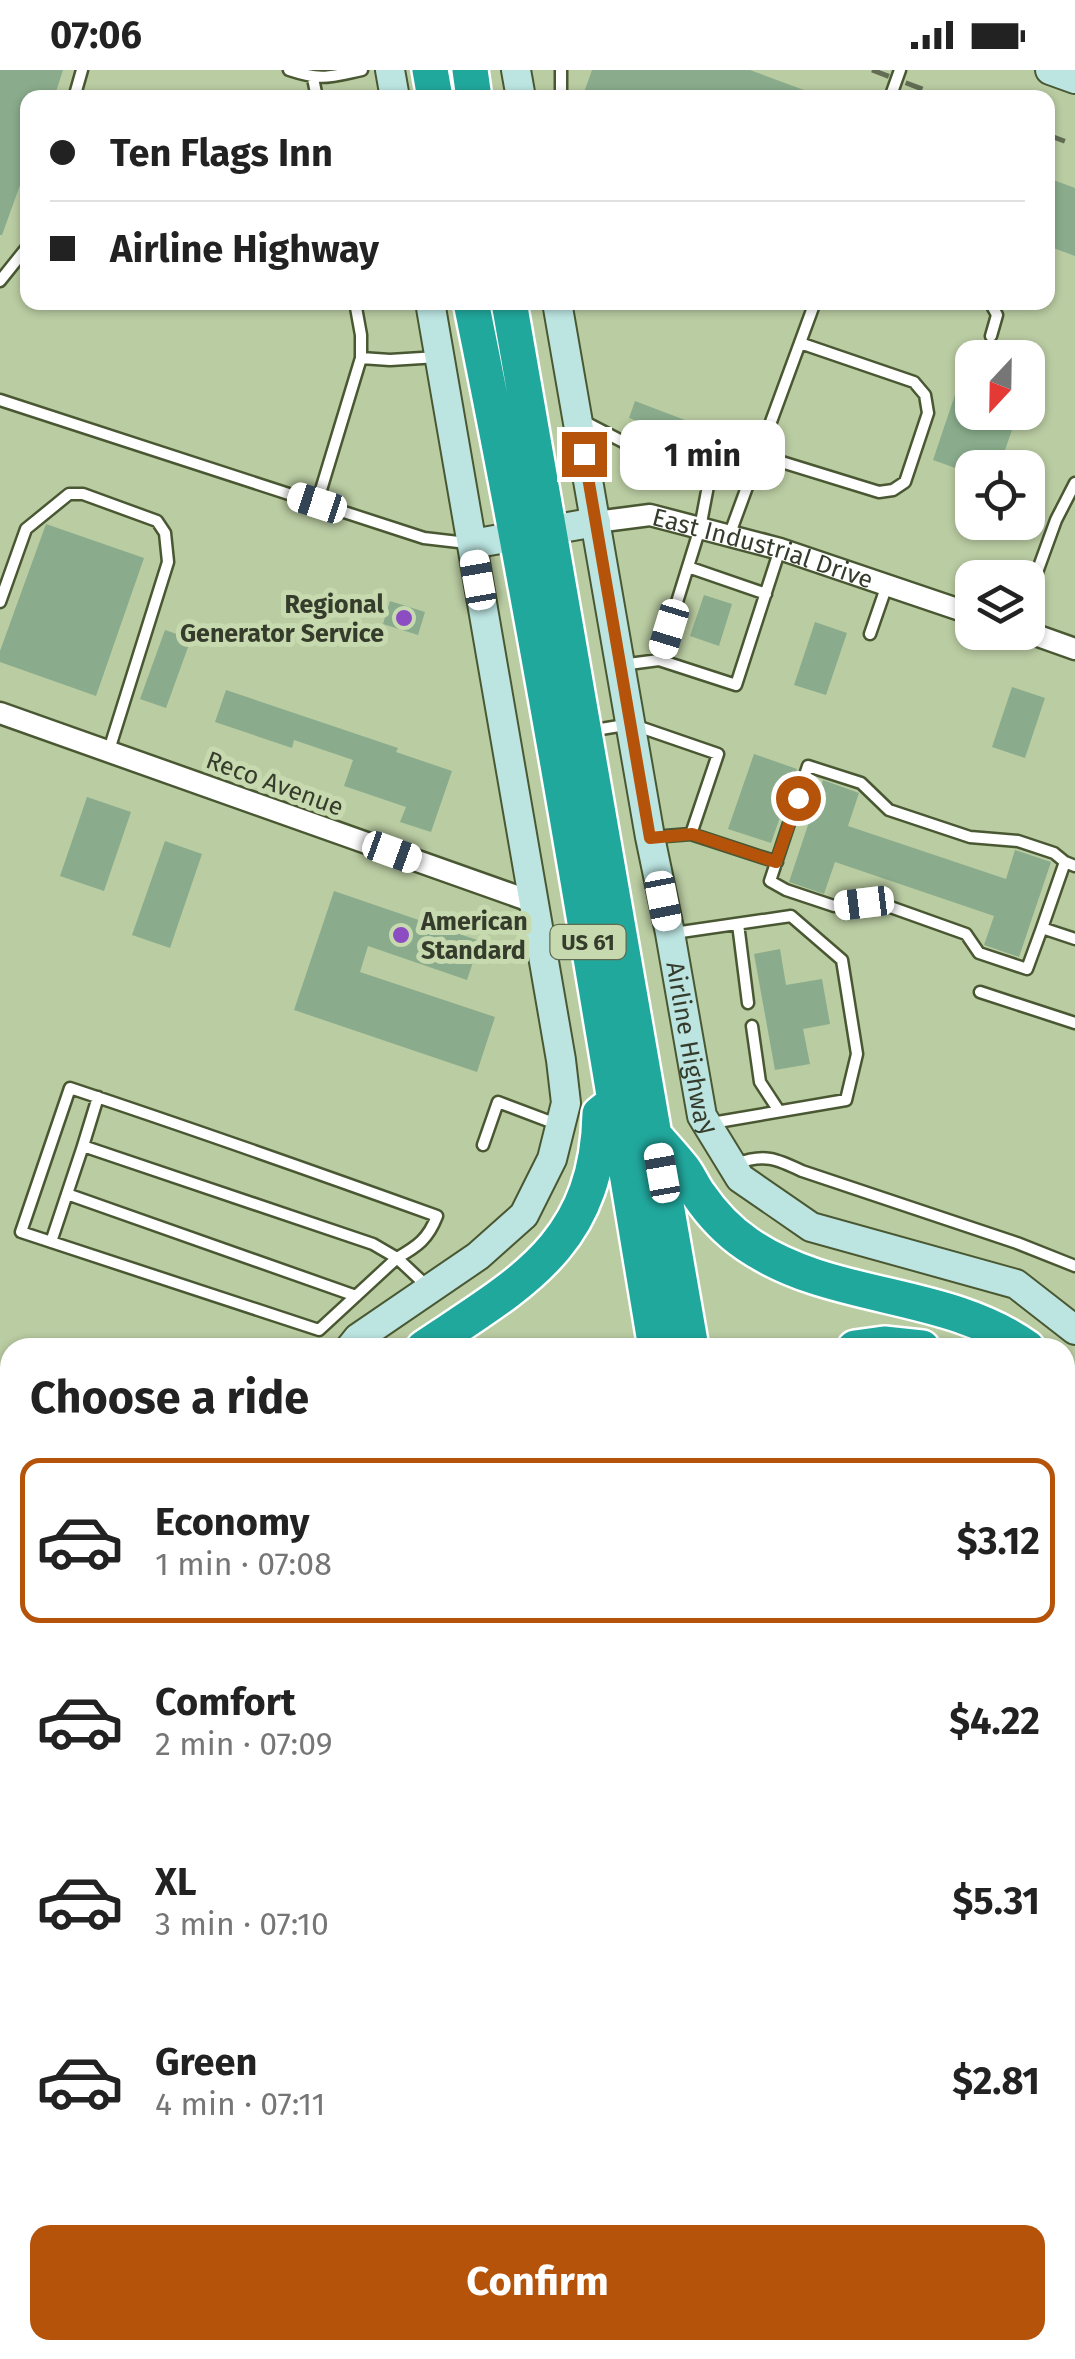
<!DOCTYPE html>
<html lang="en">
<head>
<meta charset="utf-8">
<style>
  :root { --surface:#fff; --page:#f2f2f2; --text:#222; --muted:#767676; --line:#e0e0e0; --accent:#b45309 }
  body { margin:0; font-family:"Fira Sans",sans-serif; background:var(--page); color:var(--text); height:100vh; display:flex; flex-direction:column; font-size:38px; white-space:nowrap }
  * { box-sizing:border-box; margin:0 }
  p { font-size:32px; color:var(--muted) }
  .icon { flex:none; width:55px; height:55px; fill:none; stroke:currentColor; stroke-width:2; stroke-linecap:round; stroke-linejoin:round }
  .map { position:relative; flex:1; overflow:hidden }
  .panel { position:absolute; left:0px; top:1268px; width:1075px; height:1022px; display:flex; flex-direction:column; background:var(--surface); border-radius:30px 30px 0 0; box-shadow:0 2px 8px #0004 }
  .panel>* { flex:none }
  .guide { position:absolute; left:20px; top:20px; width:1035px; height:220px; border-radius:20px; box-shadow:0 2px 8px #0004; display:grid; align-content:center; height:220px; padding:0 30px; background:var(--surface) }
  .needle { width:65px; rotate:202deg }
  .buttons { position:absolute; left:955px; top:270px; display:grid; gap:20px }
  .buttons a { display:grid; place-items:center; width:90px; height:90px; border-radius:20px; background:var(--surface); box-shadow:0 2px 8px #0004; font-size:50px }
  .end { position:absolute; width:45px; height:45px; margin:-22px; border:12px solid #b45309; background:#fff; box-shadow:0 0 0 5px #fff }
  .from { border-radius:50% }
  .bubble { position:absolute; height:70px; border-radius:20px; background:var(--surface); box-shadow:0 2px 8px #0004; font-size:32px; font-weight:700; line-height:70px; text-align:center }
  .car { position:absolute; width:30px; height:60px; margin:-30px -15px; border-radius:12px; box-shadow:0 0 8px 2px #0007; background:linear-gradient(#fff 24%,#345 0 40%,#fff 0 76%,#345 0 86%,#fff 0) }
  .guide b { display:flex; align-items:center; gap:35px; height:95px; font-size:38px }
  .guide b+b { border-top:2px solid var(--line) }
  .guide i { width:25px; height:25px; background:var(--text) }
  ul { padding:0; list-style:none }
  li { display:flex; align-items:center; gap:30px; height:165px; margin:0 20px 15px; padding:0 10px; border:5px solid transparent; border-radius:20px }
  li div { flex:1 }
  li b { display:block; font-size:38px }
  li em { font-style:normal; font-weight:700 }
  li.active { border-color:var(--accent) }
  li>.icon { width:90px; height:90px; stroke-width:1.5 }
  h2 { padding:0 30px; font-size:45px; line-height:120px }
  .button { display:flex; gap:20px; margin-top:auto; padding:20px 30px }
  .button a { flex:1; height:115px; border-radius:20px; background:var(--accent); color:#fff; font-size:40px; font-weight:700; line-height:115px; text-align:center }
  .status { display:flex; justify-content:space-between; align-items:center; height:70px; padding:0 50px; background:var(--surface); direction:ltr }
  .status svg { height:28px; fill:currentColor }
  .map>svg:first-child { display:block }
</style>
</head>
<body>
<div class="status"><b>07:06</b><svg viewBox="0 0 49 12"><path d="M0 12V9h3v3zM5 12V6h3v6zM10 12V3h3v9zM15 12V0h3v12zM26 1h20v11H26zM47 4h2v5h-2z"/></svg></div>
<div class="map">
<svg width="1075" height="2289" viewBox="0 0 1075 2289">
  <rect width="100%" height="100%" fill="#bacca2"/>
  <!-- building -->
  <path fill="#8aac8c" d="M0 0H63L54 28H28V93L2 165H0Z
    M592 0H750L820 26 582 28Z
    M1048 108 1075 118V186L1048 176Z
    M960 310 972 314V342H1018L999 398H972V404L933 390Z
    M635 331 706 358 700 374 629 348Z
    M46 454 144 488 96 626 0 592V581Z
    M704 525 732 534 719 576 690 566Z
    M390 531 425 542 418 565 383 554Z
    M815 552 847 563 826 625 794 615Z
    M165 560 191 569 166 638 140 629Z
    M1012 617 1045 628 1025 688 992 677Z
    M226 620 398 678 396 682 452 701 431 762 400 752 406 737 344 716 353 690 294 670 292 678 215 652Z
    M754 684 797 699 771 773 728 759Z
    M823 710 859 723 848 756 1006 809 1015 780 1051 792 1019 887 984 875 994 846 835 792 824 824 789 812Z
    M87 727 131 742 104 821 60 806Z
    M165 771 202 784 170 878 132 865Z
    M334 821 480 871 467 910 368 876 360 902 495 947 477 1002 294 940Z
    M780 879 786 915 822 909 830 954 803 959 810 994 775 1000 754 884Z"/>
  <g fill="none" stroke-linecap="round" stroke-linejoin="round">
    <defs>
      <path id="lane" d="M289 0C322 11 329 7 362 0
        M561 0V28
        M313 8 317 28
        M74 28 82 0
        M890 28 900 0
        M0 211 28 176
        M355 232 361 265V288
        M990 232 997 245 991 266
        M0 330 424 468 467 473
        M583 351 708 416 700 458 659 590 736 615 780 479
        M759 385 879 422 893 420 905 412 928 343 925 325 914 312 800 273
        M317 433 361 288 390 290 438 287
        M729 466 815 232
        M688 497 766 524
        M1028 527 1056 450 1075 413
        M0 532 26 459 69 424H83L157 451 165 463 168 492 109 680
        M870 564 887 515
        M621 595 659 590
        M589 661 631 654 718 684 691 764 777 792
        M653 767 691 764
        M1075 796 1065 792 1054 783 1018 771 970 767 889 740 861 713 808 696 770 811 786 820 834 836 863 833 882 834 966 864 979 883 1027 899 1042 858 1075 869
        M738 854 748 933
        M1042 858 1065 792
        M674 863 791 846 842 890 857 984 846 1030 712 1053
        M980 922 1075 953
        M752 956 760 1012 779 1041
        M98 1027 83 1076 373 1174 397 1188 319 1260 21 1162 70 1018C193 1059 315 1102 437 1146 428 1169 418 1176 397 1188L429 1218
        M483 1075 498 1032 559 1055
        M736 1094C764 1083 777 1089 802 1101L1017 1173 1075 1196
        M67 1124 356 1226
        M51 1172 83 1076
        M0 1530 10 1529
        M309 2289 314 2280"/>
      <g id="street">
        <path id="s1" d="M596 452 650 445 780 479 972 544"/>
        <path d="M1027 562 1075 579"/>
        <path d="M0 643 533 832"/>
        <path d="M0 1709 10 1710"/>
        <path d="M782 2280 784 2289"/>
      </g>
      <g id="secondary">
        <path d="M390 0 395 28"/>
        <path d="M516 0 521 28"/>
        <path d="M1050 0 1075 9"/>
        <path id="s2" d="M557 232 650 767 670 863 702 1046 740 1108 811 1157 1016 1214 1075 1260"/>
        <path d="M472 474 596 452"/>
        <path d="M350 1278 358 1268 478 1186 524 1145 552 1089 566 1033 561 990 430 232"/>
        <path d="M0 1566H10"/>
        <path d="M1065 2037 1075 2030"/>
        <path d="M912 2280 913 2289"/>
      </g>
      <path id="primary" d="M1065 1619H1075
        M0 1624H10
        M1065 1652H1075
        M0 1658H10"/>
      <path id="highway" d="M430 0 435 28
        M470 0 474 28
        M471 232C542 579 598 929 656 1278
        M509 232 691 1278
        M658 1070C666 1079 675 1089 683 1099 689 1107 693 1117 699 1125 712 1144 728 1161 747 1174 831 1232 944 1219 1027 1278
        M424 1278C521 1213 597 1175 600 1044L610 1036
        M855 1278 884 1274 922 1278
        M1065 1312 1075 1322
        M1065 1387 1075 1416
        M1065 1515 1075 1485
        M1065 1726 1075 1738
        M1065 1928 1075 1916
        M1065 1991 1075 1985
        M830 2280 831 2289
        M863 2280 865 2289"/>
    </defs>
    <!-- lane casing -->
    <use href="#lane" stroke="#495832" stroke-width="15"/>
    <!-- street casing -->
    <use href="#street" stroke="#495832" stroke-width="25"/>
    <!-- secondary casing -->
    <use href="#secondary" stroke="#495832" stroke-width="32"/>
    <!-- primary casing -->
    <use href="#primary" stroke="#fff" stroke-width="35"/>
    <!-- highway casing -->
    <use href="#highway" stroke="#fff" stroke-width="40"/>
    <!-- lane -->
    <use href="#lane" stroke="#fff" stroke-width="10"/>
    <!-- street -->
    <use href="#street" stroke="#fff" stroke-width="20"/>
    <!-- secondary -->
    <use href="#secondary" stroke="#bce5e2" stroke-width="28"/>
    <!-- primary -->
    <use href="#primary" stroke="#7acbc4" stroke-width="30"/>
    <!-- highway -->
    <use href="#highway" stroke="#21a89d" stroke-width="35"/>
    <!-- rail -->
    <path stroke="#626d53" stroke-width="5" stroke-dasharray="18 18" stroke-linecap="butt" d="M872 0 946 28
      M1048 65 1075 75"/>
  </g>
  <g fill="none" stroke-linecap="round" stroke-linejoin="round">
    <!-- route -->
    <path stroke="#b45309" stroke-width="12" d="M584 384 650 768 692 764 776 792 798 728"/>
  </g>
  <!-- markers -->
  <g fill="#8c4cc2" stroke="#c7d9ae" stroke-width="4">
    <circle cx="404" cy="548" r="10"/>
    <circle cx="401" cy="865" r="10"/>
  </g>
  <g text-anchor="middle" stroke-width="10" stroke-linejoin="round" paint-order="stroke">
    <!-- shield labels -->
    <rect fill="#c7d9ae" stroke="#616b52" stroke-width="2.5" x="550.5" y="855" width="75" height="34" rx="8"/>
    <g font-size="22" font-weight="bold" fill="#353c2b">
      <text x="588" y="880">US 61</text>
    </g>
    <!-- street labels -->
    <g font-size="25" fill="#353c2b" stroke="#c7d9ae">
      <text dy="9" stroke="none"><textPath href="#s1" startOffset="172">East Industrial Drive</textPath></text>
      <text transform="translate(275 713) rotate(20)" y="9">Reco Avenue</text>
      <text dy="9" stroke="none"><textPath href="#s2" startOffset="758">Airline Highway</textPath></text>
    </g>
    <!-- poi labels -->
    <g font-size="25" font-weight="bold" fill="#353c2b" stroke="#c7d9ae" text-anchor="end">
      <text x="384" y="543">Regional<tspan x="384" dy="29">Generator Service</tspan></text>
      <text x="421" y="860" text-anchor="start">American<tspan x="421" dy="29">Standard</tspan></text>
    </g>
  </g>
</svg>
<div class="buttons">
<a><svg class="needle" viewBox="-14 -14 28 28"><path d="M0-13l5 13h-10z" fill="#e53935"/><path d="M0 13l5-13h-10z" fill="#767676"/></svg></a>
<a><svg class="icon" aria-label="locate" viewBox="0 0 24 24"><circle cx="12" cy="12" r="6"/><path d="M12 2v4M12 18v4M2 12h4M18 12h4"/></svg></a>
<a><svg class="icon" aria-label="layers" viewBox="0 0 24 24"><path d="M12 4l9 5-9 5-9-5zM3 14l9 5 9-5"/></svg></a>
</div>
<i class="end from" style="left:798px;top:728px"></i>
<i class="end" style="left:584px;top:384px"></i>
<div class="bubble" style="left:620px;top:350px;width:165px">1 min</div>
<i class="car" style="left:317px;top:433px;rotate:288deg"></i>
<i class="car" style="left:478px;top:510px;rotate:350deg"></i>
<i class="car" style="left:669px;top:559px;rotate:197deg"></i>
<i class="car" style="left:392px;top:782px;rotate:110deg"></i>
<i class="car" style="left:663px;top:831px;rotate:169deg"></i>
<i class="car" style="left:864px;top:833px;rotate:263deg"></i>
<i class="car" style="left:662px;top:1103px;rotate:350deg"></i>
<div class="guide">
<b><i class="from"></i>Ten Flags Inn</b>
<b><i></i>Airline Highway</b>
</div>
<section class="panel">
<h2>Choose a ride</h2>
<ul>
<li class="active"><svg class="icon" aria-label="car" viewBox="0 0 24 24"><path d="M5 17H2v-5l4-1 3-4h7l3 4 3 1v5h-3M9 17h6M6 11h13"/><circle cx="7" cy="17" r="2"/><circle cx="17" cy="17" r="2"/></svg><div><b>Economy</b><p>1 min · 07:08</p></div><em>$3.12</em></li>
<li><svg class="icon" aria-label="car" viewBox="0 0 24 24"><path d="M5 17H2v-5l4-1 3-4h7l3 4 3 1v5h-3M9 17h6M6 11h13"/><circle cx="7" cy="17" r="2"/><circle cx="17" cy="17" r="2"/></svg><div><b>Comfort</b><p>2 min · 07:09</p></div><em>$4.22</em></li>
<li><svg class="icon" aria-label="car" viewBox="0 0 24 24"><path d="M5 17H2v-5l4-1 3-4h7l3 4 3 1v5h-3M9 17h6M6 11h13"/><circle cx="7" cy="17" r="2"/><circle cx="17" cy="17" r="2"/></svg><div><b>XL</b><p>3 min · 07:10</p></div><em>$5.31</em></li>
<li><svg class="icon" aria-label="car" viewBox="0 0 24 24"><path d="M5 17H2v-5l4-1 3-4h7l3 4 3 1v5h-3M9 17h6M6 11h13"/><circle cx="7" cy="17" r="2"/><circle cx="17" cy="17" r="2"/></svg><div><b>Green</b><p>4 min · 07:11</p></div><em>$2.81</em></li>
</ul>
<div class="button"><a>Confirm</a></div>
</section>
</div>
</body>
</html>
